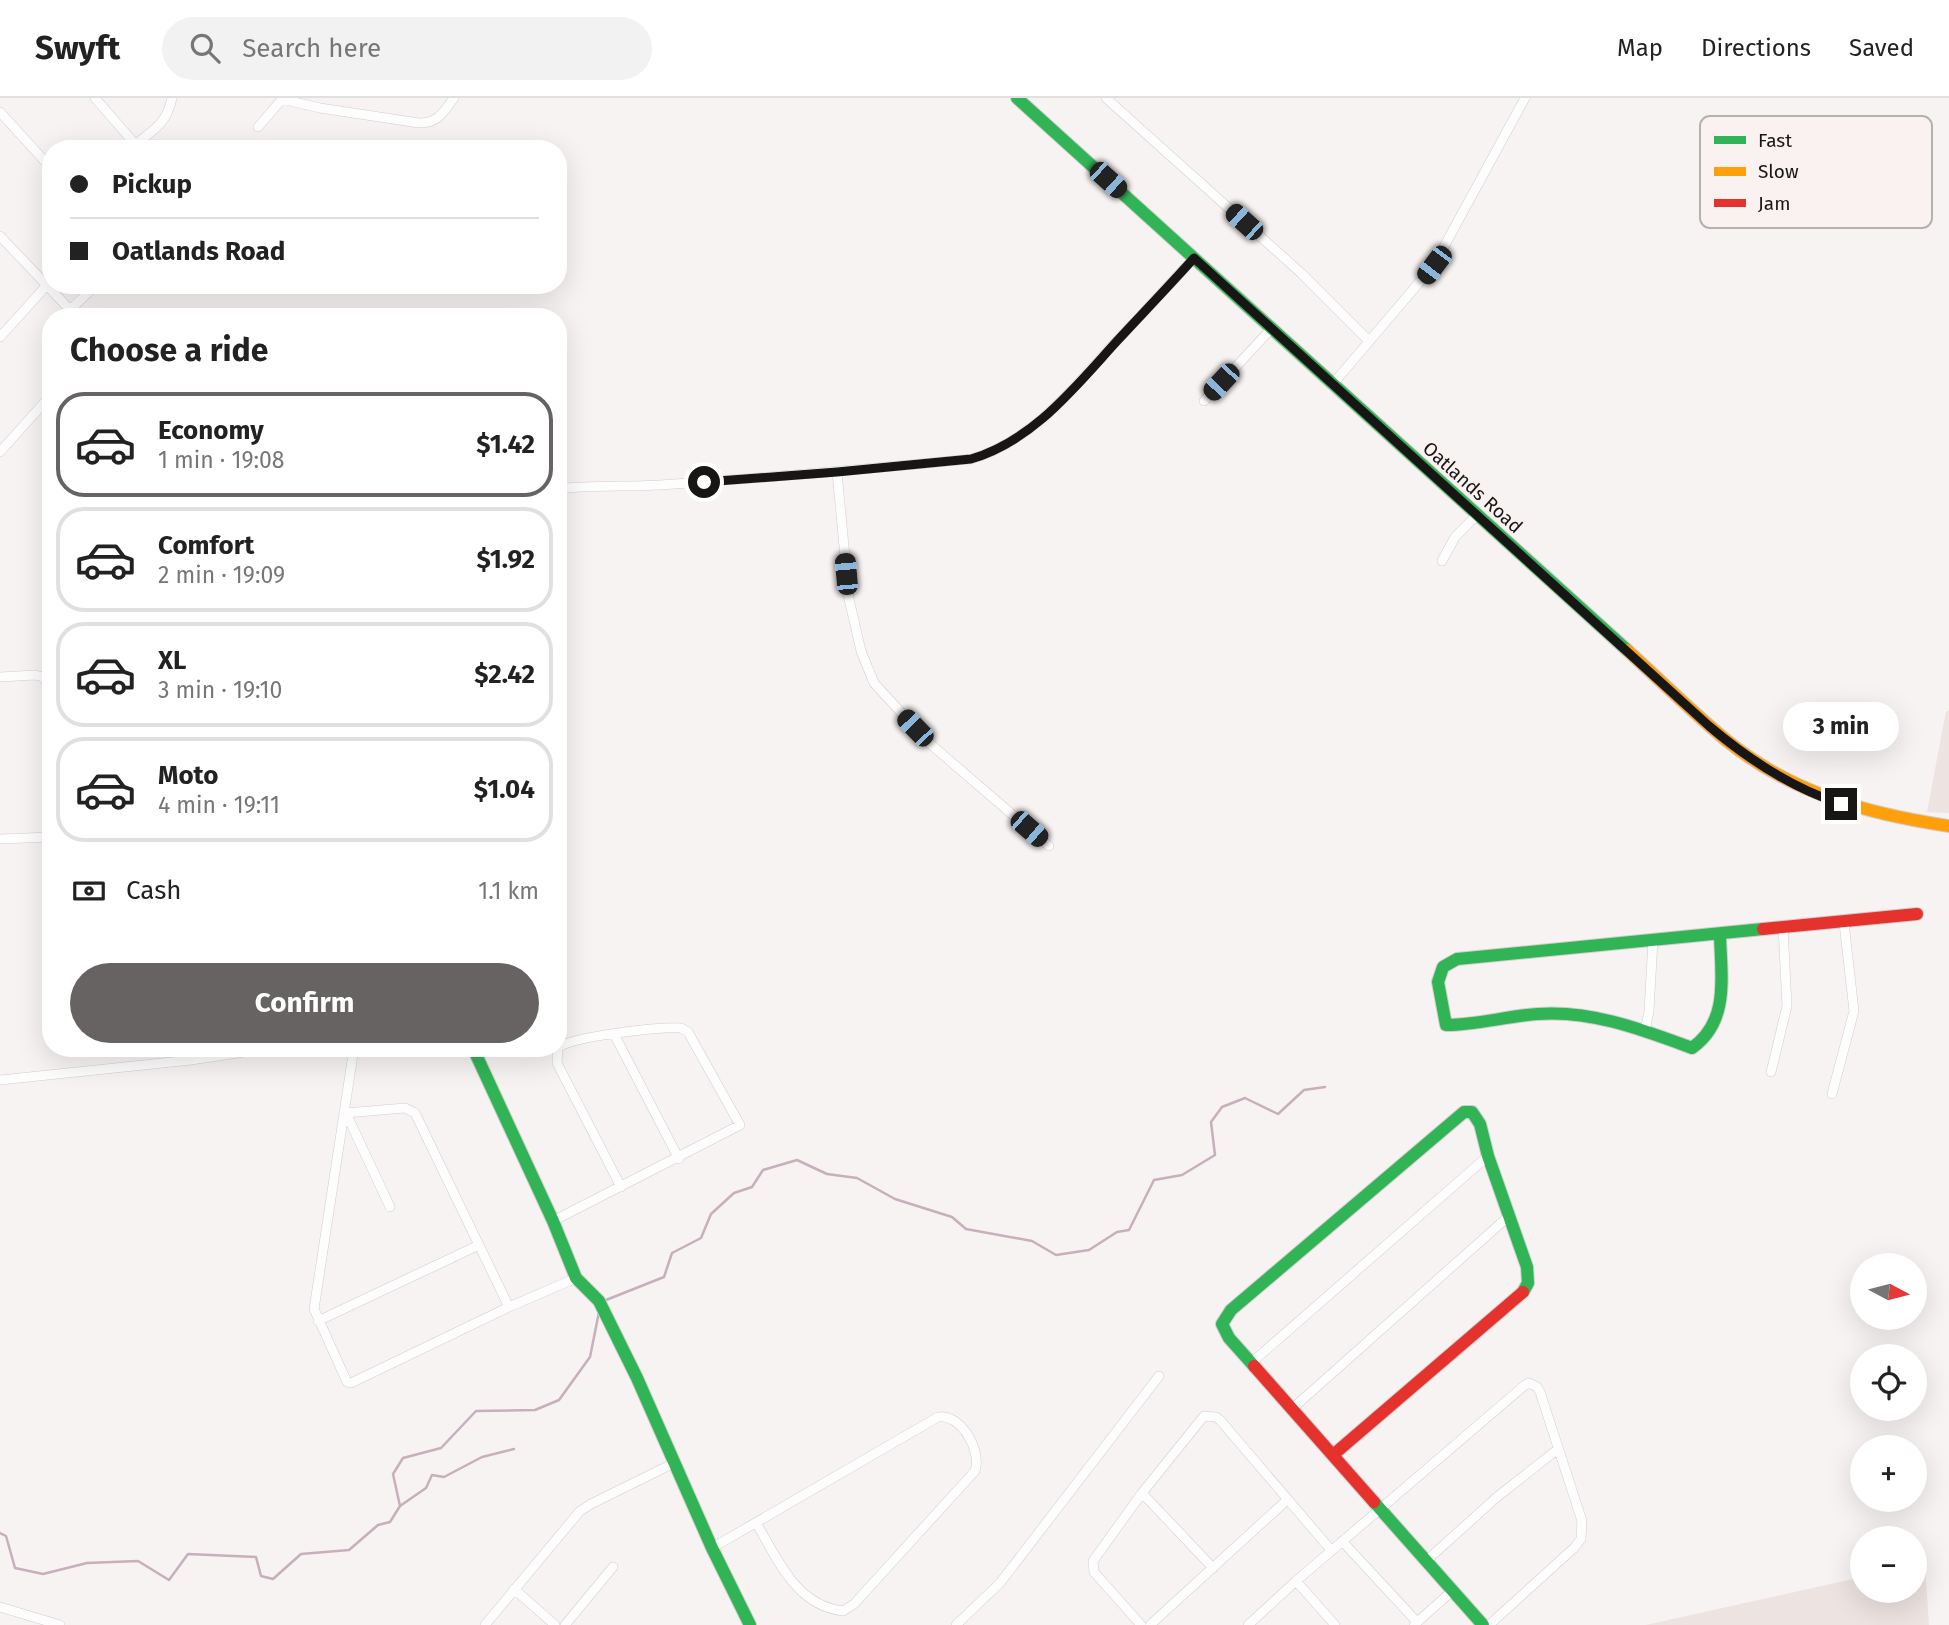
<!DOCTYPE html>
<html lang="en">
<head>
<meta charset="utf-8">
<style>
  :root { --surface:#fff; --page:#f2f2f2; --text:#222; --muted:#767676; --line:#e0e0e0; --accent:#666362 }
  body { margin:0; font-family:"Fira Sans",sans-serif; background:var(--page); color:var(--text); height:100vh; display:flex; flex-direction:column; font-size:26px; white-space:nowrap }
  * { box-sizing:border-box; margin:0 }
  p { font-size:23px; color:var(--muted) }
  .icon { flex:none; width:38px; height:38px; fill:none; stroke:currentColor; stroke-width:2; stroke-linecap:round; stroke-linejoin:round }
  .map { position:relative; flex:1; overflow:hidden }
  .side { position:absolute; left:42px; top:210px; width:525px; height:749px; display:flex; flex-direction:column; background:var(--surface); border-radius:28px; box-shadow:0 7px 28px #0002 }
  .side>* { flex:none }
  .top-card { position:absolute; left:42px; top:42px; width:525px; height:154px; border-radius:28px; box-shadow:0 7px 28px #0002; display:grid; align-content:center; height:154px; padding:0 28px; background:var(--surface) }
  .needle { width:46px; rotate:97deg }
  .tools { position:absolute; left:1850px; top:1155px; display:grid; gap:14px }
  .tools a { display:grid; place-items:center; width:77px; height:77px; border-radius:50%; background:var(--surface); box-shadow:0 7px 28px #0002; font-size:35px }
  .end { position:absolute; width:32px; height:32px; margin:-16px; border:9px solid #181615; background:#fff; box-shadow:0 0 0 4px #fff }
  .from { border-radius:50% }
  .bubble { position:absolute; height:49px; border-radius:24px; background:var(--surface); box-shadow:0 7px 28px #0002; font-size:23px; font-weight:700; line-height:49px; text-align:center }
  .car { position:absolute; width:21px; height:42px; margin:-21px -10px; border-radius:9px; box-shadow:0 0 5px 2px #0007; background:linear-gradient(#222 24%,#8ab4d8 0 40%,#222 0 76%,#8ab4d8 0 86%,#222 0) }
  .top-card b { display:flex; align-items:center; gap:24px; height:66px; font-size:26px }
  .top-card b+b { border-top:2px solid var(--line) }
  .top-card i { width:18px; height:18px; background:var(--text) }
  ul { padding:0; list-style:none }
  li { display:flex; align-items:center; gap:21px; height:105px; margin:0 14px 10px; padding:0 14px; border:4px solid var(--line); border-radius:28px }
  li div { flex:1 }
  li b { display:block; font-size:26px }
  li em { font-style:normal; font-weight:700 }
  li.current { border-color:var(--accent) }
  li>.icon { width:63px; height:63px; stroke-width:1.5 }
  h2 { padding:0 28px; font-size:32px; line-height:84px }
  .pay { display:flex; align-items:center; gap:18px; height:77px; padding:0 28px; font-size:26px }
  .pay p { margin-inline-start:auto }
  .cta { display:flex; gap:14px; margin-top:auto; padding:14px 28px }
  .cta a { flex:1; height:80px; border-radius:42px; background:var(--accent); color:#fff; font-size:28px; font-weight:700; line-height:80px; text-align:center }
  header { display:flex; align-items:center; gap:42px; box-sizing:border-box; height:98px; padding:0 35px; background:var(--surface); border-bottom:2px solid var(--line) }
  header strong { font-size:33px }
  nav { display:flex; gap:38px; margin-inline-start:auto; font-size:24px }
  .search { width:490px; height:63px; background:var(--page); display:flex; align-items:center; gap:18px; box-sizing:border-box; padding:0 24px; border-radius:38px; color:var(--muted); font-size:26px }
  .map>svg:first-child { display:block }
</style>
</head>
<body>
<header>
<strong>Swyft</strong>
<div class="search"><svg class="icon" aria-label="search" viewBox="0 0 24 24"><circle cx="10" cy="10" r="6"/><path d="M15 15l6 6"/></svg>Search here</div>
<nav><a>Map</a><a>Directions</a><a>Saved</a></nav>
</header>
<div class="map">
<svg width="1949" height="1527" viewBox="0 0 1949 1527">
  <rect width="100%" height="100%" fill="#f7f3f2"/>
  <!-- built -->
  <path fill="#ede3e1" d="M1946 613H1949V715L1927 714Z
    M1925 1466 1929 1527H1646L1862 1479V1493H1914L1915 1468Z"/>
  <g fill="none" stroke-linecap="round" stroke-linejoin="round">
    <!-- stream -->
    <path stroke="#c7afbc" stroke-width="2.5" d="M606 1202 664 1179 672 1155 701 1140 711 1116 734 1095 752 1089 763 1072 797 1062 827 1076 857 1080 895 1101 952 1119 966 1131 1032 1143 1056 1157 1089 1152 1117 1134 1129 1132 1154 1082 1182 1077 1215 1057 1211 1024 1222 1009 1245 1000 1278 1016 1304 992 1325 989
      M400 1408 393 1376 403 1360 441 1350 476 1313 535 1312 559 1302 590 1259 599 1214
      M0 1435 6 1438 15 1470 43 1476 87 1465 138 1463 169 1482 188 1456 256 1459 261 1478 273 1481 301 1456 349 1452 378 1427 390 1424 400 1408 426 1390 432 1377 444 1379 482 1359 514 1351"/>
    <defs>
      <path id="street" d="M95 0 135 46
        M1106 0 1301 175 1368 242
        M282 1 320 10 419 25C439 25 443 14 454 0
        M0 14 51 70
        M258 29 283 0
        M130 51C150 33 166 29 172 0
        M0 138 77 219
        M71 211 96 187
        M0 239 48 186
        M1332 287 1434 167 1525 0
        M1204 303 1272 230
        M0 354 51 297
        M837 374 849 501 861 553 874 585 928 644 1049 748
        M558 391C592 387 626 389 660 387 764 380 868 371 971 361 1030 344 1070 294 1109 251 1138 221 1166 190 1194 160
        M1442 463 1455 439 1476 418
        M0 579 35 577 43 579 47 585 51 658
        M0 741 51 739
        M1645 933 1649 913 1653 842
        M614 936 679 1061
        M354 950 314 1211 347 1284 351 1285 509 1209 576 1180
        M558 950 557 965 621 1089
        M1771 974 1787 908 1783 829
        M0 982 191 962 270 950
        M1832 996 1854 913 1844 825
        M390 1109 346 1015 405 1010 415 1015 509 1209
        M553 1123 740 1027 688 934 681 930C661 929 571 938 558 950
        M318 1223 479 1147
        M1251 1265 1488 1058
        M1293 1310 1509 1118
        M1142 1395 1213 1470
        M1342 1443 1417 1524
        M712 1450 938 1319C961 1315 982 1353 975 1373L854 1506 843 1513C795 1507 778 1461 756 1425
        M1426 1463 1497 1399 1558 1351
        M1296 1483 1335 1527
        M514 1491 555 1527
        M0 1509 60 1527
        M485 1527 580 1413 591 1406 674 1365
        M565 1527 613 1469
        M956 1527 1000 1485 1159 1278
        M1141 1527 1094 1474 1093 1463 1142 1395 1204 1318 1216 1319 1220 1322 1331 1452
        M1150 1527 1287 1402
        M1248 1527 1296 1483 1525 1287 1529 1285 1537 1289 1540 1294 1582 1423 1581 1441 1574 1450 1489 1527
        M1414 1527 1452 1493"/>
      <path id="fast" d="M1017 0 1627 552
        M1720 837C1721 878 1730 923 1692 950 1643 932 1592 912 1538 916 1507 918 1477 927 1446 927L1438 884 1443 869 1457 861 1763 831
        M473 950 553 1123 576 1180 599 1203 637 1280 712 1450 750 1527
        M1254 1268 1229 1240 1222 1226 1231 1212 1464 1014H1472L1480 1026 1488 1058 1527 1169 1528 1185 1523 1194
        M1374 1404 1483 1527"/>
      <path id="slow" d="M1627 552C1660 582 1692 614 1726 642 1791 695 1868 716 1949 728"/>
      <path id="jam" d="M1763 831 1917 816
        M1254 1268 1374 1404
        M1333 1357 1523 1194"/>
    </defs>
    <!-- street casing -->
    <use href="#street" stroke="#d0cecd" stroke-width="10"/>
    <!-- fast casing -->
    <use href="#fast" stroke="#d0cecd" stroke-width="14"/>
    <!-- slow casing -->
    <use href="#slow" stroke="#d0cecd" stroke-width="14"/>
    <!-- jam casing -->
    <use href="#jam" stroke="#d0cecd" stroke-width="14"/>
    <!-- street -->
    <use href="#street" stroke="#fefdfd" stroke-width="9"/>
    <!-- fast -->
    <use href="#fast" stroke="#30b455" stroke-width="12"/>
    <!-- slow -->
    <use href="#slow" stroke="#ff9f0a" stroke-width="12"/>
    <!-- jam -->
    <use href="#jam" stroke="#e5322d" stroke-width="12"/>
  </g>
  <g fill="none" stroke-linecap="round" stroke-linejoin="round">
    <!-- route -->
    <path stroke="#181615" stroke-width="9" d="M704 384 837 374 971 361C1033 343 1075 289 1117 243 1143 215 1169 188 1194 160L1709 628C1749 662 1792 690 1841 706"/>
  </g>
  <g text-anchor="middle" stroke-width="7" stroke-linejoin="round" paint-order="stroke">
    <!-- street labels -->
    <g font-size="19" fill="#181615" stroke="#f9f2f0">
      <text transform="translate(1473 389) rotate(42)" y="7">Oatlands Road</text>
    </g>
  </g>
  <!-- legend -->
  <rect x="1700" y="18" width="232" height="112" rx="10" fill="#f9f2f0" stroke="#b6b0ae" stroke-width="2"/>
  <rect x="1714" y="38" width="32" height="8" fill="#30b455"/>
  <rect x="1714" y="69" width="32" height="9" fill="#ff9f0a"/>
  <rect x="1714" y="101" width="32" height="8" fill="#e5322d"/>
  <g font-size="19" fill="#181615">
    <text x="1758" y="49">Fast</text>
    <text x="1758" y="80">Slow</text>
    <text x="1758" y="112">Jam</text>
  </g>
</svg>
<div class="tools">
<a><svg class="needle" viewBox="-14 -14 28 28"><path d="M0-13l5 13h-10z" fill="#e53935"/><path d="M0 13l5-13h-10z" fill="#767676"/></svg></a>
<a><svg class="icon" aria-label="locate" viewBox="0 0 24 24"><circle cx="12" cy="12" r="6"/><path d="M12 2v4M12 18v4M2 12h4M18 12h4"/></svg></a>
<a>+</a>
<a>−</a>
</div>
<i class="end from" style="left:704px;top:384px"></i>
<i class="end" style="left:1841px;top:706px"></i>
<div class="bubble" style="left:1783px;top:604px;width:116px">3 min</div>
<i class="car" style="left:1108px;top:82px;rotate:132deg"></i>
<i class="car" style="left:1244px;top:124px;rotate:312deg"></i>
<i class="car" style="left:1434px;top:167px;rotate:217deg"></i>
<i class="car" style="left:1221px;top:284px;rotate:223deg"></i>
<i class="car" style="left:846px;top:476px;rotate:355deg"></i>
<i class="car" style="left:915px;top:630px;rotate:316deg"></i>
<i class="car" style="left:1029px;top:731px;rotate:131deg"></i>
<div class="top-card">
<b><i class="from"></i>Pickup</b>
<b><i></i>Oatlands Road</b>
</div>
<section class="side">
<h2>Choose a ride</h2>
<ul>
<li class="current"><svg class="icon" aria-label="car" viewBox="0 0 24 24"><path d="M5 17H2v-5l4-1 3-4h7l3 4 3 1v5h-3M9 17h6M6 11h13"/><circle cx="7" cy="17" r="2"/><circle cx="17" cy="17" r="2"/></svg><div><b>Economy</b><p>1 min · 19:08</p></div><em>$1.42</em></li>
<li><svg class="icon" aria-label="car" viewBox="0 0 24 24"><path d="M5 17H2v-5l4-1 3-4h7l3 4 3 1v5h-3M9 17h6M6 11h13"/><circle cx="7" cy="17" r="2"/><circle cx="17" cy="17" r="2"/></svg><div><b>Comfort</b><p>2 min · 19:09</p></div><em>$1.92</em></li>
<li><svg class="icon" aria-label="car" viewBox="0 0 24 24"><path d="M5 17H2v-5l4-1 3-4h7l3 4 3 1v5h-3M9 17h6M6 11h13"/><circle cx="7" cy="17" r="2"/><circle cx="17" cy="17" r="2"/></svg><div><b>XL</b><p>3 min · 19:10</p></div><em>$2.42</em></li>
<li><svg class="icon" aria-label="car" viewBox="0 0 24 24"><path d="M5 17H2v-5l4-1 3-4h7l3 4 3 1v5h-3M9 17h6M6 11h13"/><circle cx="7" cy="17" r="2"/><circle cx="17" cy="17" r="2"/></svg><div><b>Moto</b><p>4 min · 19:11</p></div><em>$1.04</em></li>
</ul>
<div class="pay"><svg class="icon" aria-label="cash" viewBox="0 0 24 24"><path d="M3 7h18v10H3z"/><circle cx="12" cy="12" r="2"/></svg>Cash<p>1.1 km</p></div>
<div class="cta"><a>Confirm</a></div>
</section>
</div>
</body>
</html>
